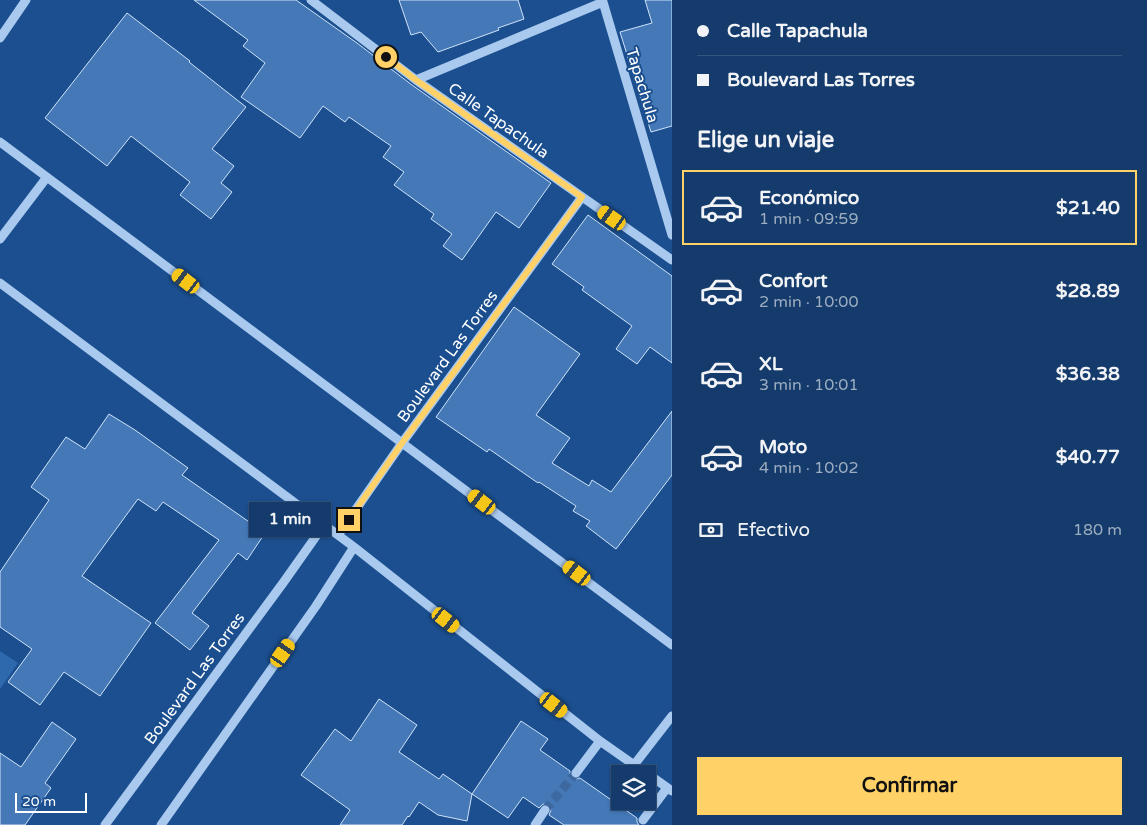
<!DOCTYPE html>
<html lang="es">
<head>
<meta charset="utf-8">
<style>
  :root { --surface:#143b6b; --page:#214673; --text:#f1f3f6; --muted:#9dadc1; --line:#33557e; --accent:#ffd166 }
  body { margin:0; font-family:"Varela Round",sans-serif; background:var(--page); color:var(--text); height:100vh; display:flex; flex-direction:column; font-size:19px; white-space:nowrap }
  * { box-sizing:border-box; margin:0 }
  p { font-size:16px; color:var(--muted) }
  .icon { flex:none; width:28px; height:28px; fill:none; stroke:currentColor; stroke-width:2; stroke-linecap:round; stroke-linejoin:round }
  .map { position:relative; flex:1; overflow:hidden }
  .sheet { display:flex; flex-direction:column; background:var(--surface); width:475px }
  .sheet>* { flex:none }
  .hud { display:grid; align-content:center; height:110px; padding:0 25px; background:var(--surface) }
  .controls { position:absolute; left:611px; top:765px; display:grid; gap:10px }
  .controls a { display:grid; place-items:center; width:45px; height:45px; border-radius:0px; background:var(--surface); box-shadow:0 1px 4px #0004,0 0 0 1px var(--line); font-size:25px }
  .scale { position:absolute; left:15px; bottom:12px; width:72px; box-sizing:border-box; padding-left:5px; border:2px solid #fff; border-top:0; font-size:14px; line-height:18px; white-space:nowrap; color:#fff; -webkit-text-stroke:4px #1b4f8f; paint-order:stroke }
  .end { position:absolute; width:22px; height:22px; margin:-11px; border:6px solid #ffd166; background:#111; box-shadow:0 0 0 2px #111 }
  .from { border-radius:50% }
  .bubble { position:absolute; height:35px; border-radius:0px; background:var(--surface); box-shadow:0 1px 4px #0004,0 0 0 1px var(--line); font-size:16px; font-weight:700; line-height:35px; text-align:center }
  .car { position:absolute; width:15px; height:30px; margin:-15px -8px; border-radius:6px; box-shadow:0 0 4px 1px #0007; background:linear-gradient(#f5c518 24%,#345 0 40%,#f5c518 0 76%,#345 0 86%,#f5c518 0) }
  .hud b { display:flex; align-items:center; gap:18px; height:48px; font-size:19px }
  .hud b+b { border-top:1px solid var(--line) }
  .hud i { width:12px; height:12px; background:var(--text) }
  ul { padding:0; list-style:none }
  li { display:flex; align-items:center; gap:15px; height:75px; margin:0 10px 8px; padding:0 15px; border:2px solid transparent; border-radius:0px }
  li div { flex:1 }
  li b { display:block; font-size:19px }
  li em { font-style:normal; font-weight:700 }
  li.on { border-color:var(--accent) }
  li>.icon { width:45px; height:45px; stroke-width:1.5 }
  h2 { padding:0 25px; font-size:22px; line-height:60px }
  .pay { display:flex; align-items:center; gap:12px; height:55px; padding:0 25px; font-size:19px }
  .pay p { margin-inline-start:auto }
  .action { display:flex; gap:10px; margin-top:auto; padding:10px 25px }
  .action a { flex:1; height:58px; border-radius:0px; background:var(--accent); color:#111; font-size:20px; font-weight:700; line-height:58px; text-align:center }
  main { display:flex; flex:1; min-height:0 }
  .map>svg:first-child { display:block }
</style>
</head>
<body>
<main>
<div class="map">
<svg width="672" height="825" viewBox="0 0 672 825">
  <rect width="100%" height="100%" fill="#1b4f8f"/>
  <!-- green -->
  <path fill="#2e69ad" d="M0 651 18 663 0 689Z"/>
  <!-- building -->
  <path fill="#4478b7" stroke="#cfe3fa" d="M194 0H296L357 43 412 85 551 183 519 228 496 212 462 260 443 246 452 234 431 219 434 214 394 185 404 172 383 157 391 146 349 117 345 122 323 106 300 138 241 97 265 63 243 46 248 40Z
    M399 0H518L524 19 498 28 499 30 438 52 421 32 411 35Z
    M645 0H672V126L651 132 620 32 652 23Z
    M127 13 190 61 189 62 246 107 212 149 234 166 221 183 232 192 211 219 180 195 190 182 131 136 107 166 45 118Z
    M588 215 672 276V363L650 347 637 364 616 349 632 326 582 290 584 287 552 264Z
    M514 307 580 354 536 415 570 438 552 463 589 486 592 480 611 492 672 411V475L616 549 586 526 590 521 573 511 576 506 539 482 538 483 489 449 487 452 436 417Z
    M109 414 135 430 188 468 182 475 265 533 247 560 238 553 192 613 209 626 190 650 155 623 219 540 163 502 156 511 138 499 82 576 151 623 100 696 64 672 40 705 8 682 32 649 0 627V572L49 500 31 487 66 437 85 449Z
    M379 699 417 725 399 752 439 779 443 774 472 794 467 821 438 815 419 802 409 817 408 816 402 825H340L350 810 301 775 335 729 351 741Z
    M521 721 548 739 540 750 570 771V775L573 778 576 779 580 778 637 818V822L639 825H564L549 815 551 810 549 805 543 804 539 808 523 797 508 818 472 794Z
    M52 722 76 739 45 783 51 788 25 825H0V753L21 767Z"/>
  <g fill="none" stroke-linecap="round" stroke-linejoin="round">
    <!-- minor-tunnel -->
    <path stroke="#3d69a0" stroke-width="9" stroke-dasharray="9 4.5" stroke-linecap="butt" d="M545 810 576 773"/>
    <!-- minor -->
    <path stroke="#a9c9ee" stroke-width="9" d="M311 0 416 80 672 260
      M0 38 26 0
      M416 80 603 2 672 235
      M0 142 672 645
      M0 239 47 177
      M0 283 354 547 600 741 647 774
      M338 535 402 443 582 197
      M634 765 672 716
      M576 773 600 741
      M648 774 672 791
      M643 820 667 788
      M105 825 283 583 324 525
      M161 825 316 606 354 547
      M535 825 545 810"/>
  </g>
  <g fill="none" stroke-linecap="round" stroke-linejoin="round">
    <!-- route -->
    <path stroke="#ffd166" stroke-width="6" d="M349 520 402 443 582 197 416 80 386 57"/>
  </g>
  <g text-anchor="middle" stroke-width="4" stroke-linejoin="round" paint-order="stroke">
    <!-- street labels -->
    <g font-size="16" fill="#fff" stroke="#1b4f8f">
      <text transform="translate(643 85) rotate(73)" y="6">Tapachula</text>
      <text transform="translate(499 120) rotate(35)" y="6">Calle Tapachula</text>
      <text transform="translate(447 356) rotate(-54)" y="6">Boulevard Las Torres</text>
      <text transform="translate(194 678) rotate(-54)" y="6">Boulevard Las Torres</text>
    </g>
  </g>
</svg>
<div class="controls">
<a><svg class="icon" aria-label="layers" viewBox="0 0 24 24"><path d="M12 4l9 5-9 5-9-5zM3 14l9 5 9-5"/></svg></a>
</div>
<div class="scale">20 m</div>
<i class="end from" style="left:386px;top:57px"></i>
<i class="end" style="left:349px;top:520px"></i>
<div class="bubble" style="left:249px;top:502px;width:82px">1 min</div>
<i class="car" style="left:612px;top:218px;rotate:305deg"></i>
<i class="car" style="left:186px;top:281px;rotate:307deg"></i>
<i class="car" style="left:482px;top:502px;rotate:307deg"></i>
<i class="car" style="left:577px;top:573px;rotate:307deg"></i>
<i class="car" style="left:446px;top:620px;rotate:128deg"></i>
<i class="car" style="left:283px;top:653px;rotate:35deg"></i>
<i class="car" style="left:554px;top:705px;rotate:128deg"></i>
</div>
<section class="sheet">
<div class="hud">
<b><i class="from"></i>Calle Tapachula</b>
<b><i></i>Boulevard Las Torres</b>
</div>
<h2>Elige un viaje</h2>
<ul>
<li class="on"><svg class="icon" aria-label="car" viewBox="0 0 24 24"><path d="M5 17H2v-5l4-1 3-4h7l3 4 3 1v5h-3M9 17h6M6 11h13"/><circle cx="7" cy="17" r="2"/><circle cx="17" cy="17" r="2"/></svg><div><b>Económico</b><p>1 min · 09:59</p></div><em>$21.40</em></li>
<li><svg class="icon" aria-label="car" viewBox="0 0 24 24"><path d="M5 17H2v-5l4-1 3-4h7l3 4 3 1v5h-3M9 17h6M6 11h13"/><circle cx="7" cy="17" r="2"/><circle cx="17" cy="17" r="2"/></svg><div><b>Confort</b><p>2 min · 10:00</p></div><em>$28.89</em></li>
<li><svg class="icon" aria-label="car" viewBox="0 0 24 24"><path d="M5 17H2v-5l4-1 3-4h7l3 4 3 1v5h-3M9 17h6M6 11h13"/><circle cx="7" cy="17" r="2"/><circle cx="17" cy="17" r="2"/></svg><div><b>XL</b><p>3 min · 10:01</p></div><em>$36.38</em></li>
<li><svg class="icon" aria-label="car" viewBox="0 0 24 24"><path d="M5 17H2v-5l4-1 3-4h7l3 4 3 1v5h-3M9 17h6M6 11h13"/><circle cx="7" cy="17" r="2"/><circle cx="17" cy="17" r="2"/></svg><div><b>Moto</b><p>4 min · 10:02</p></div><em>$40.77</em></li>
</ul>
<div class="pay"><svg class="icon" aria-label="cash" viewBox="0 0 24 24"><path d="M3 7h18v10H3z"/><circle cx="12" cy="12" r="2"/></svg>Efectivo<p>180 m</p></div>
<div class="action"><a>Confirmar</a></div>
</section>
</main>
</body>
</html>
